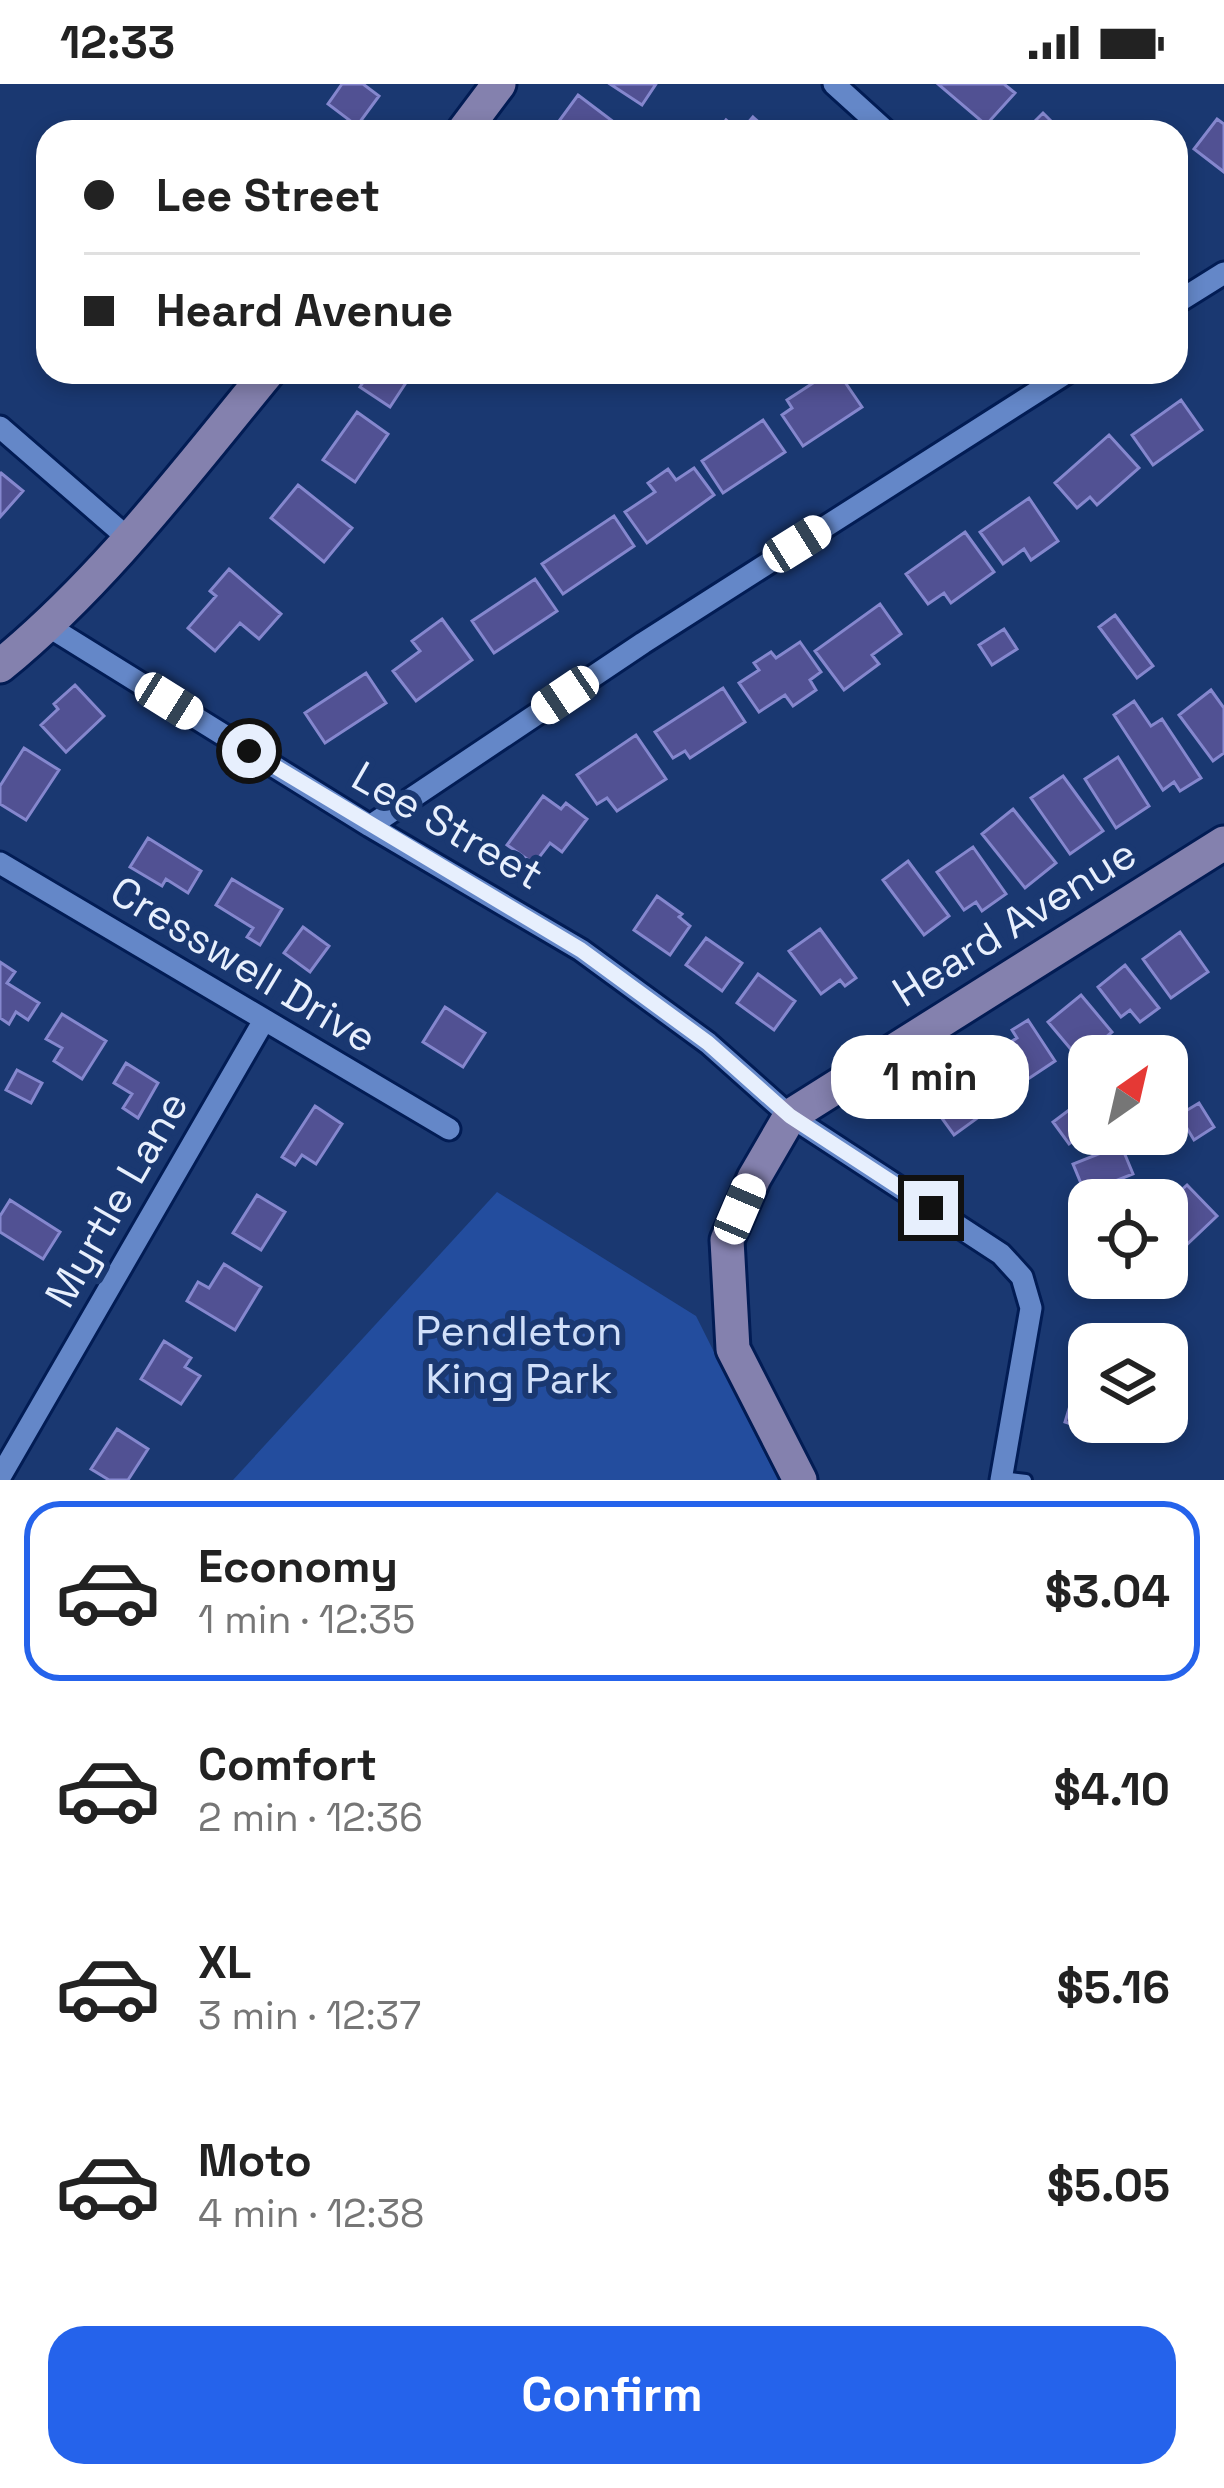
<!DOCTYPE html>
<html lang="en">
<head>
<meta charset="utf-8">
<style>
  :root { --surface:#fff; --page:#f6f6f6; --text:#222; --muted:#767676; --line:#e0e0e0; --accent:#2563eb }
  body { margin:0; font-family:"Space Grotesk",sans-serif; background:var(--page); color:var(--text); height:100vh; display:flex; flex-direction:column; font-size:45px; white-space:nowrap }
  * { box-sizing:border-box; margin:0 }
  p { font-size:39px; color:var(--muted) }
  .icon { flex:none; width:66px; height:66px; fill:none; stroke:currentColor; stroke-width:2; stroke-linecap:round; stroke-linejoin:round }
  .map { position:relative; height:1396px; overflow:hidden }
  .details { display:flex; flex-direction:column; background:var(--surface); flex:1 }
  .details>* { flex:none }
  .top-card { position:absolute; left:36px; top:36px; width:1152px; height:264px; border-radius:36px; box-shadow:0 6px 18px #0003; display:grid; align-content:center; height:264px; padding:0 48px; background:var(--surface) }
  .needle { width:78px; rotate:34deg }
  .controls { position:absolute; left:1068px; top:951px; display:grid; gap:24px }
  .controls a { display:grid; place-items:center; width:120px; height:120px; border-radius:24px; background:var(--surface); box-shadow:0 6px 18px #0003; font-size:60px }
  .end { position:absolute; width:54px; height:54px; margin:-27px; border:15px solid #e7effd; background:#111; box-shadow:0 0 0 6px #111 }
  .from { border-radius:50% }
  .bubble { position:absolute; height:84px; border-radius:36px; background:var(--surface); box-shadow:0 6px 18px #0003; font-size:39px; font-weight:800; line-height:84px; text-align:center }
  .car { position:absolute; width:36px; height:72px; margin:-36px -18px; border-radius:15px; box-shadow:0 0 9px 3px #0007; background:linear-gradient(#fff 24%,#345 0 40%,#fff 0 76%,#345 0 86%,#fff 0) }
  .top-card b { display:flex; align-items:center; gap:42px; height:114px; font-size:45px }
  .top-card b+b { border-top:3px solid var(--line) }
  .top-card i { width:30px; height:30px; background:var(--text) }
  ul { padding:21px 0 0; list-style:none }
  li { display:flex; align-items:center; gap:36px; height:180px; margin:0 24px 18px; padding:0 24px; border:6px solid transparent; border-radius:36px }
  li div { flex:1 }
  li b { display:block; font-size:45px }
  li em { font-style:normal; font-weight:800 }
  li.selected { border-color:var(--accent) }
  li>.icon { width:108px; height:108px; stroke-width:1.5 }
  .action { display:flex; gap:24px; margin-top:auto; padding:24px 48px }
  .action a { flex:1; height:138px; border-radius:36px; background:var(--accent); color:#fff; font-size:48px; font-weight:800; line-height:138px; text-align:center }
  .status { display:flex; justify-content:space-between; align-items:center; height:84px; padding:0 60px; background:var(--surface); direction:ltr }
  .status svg { height:33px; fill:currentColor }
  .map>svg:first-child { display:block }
</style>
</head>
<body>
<div class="status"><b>12:33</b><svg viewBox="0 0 49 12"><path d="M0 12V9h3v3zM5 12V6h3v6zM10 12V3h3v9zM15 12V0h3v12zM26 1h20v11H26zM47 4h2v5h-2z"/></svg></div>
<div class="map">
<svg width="1224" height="1396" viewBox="0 0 1224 1396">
  <rect width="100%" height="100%" fill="#1a3871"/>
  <!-- green -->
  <path fill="#234d9e" d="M497 1108 696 1232 778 1396H233Z"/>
  <!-- building -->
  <path fill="#515193" stroke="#8587ce" stroke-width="3" d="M342 0H363L379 12 357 42 328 20Z
    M610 0H656L642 21Z
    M938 0H1004L1015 9 986 41Z
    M578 11 619 42 614 48H551Z
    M1043 29 1062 48H1024Z
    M753 33 770 48H723L719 45 726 36 740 48Z
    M1217 35 1224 40V88L1194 65Z
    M370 288H413L390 323 360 303Z
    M830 288H838L862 323 803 362 782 331 792 324 787 316Z
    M1181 316 1202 346 1153 381 1132 351Z
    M357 328 388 350 355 398 323 376Z
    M763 336 785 368 723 409 702 377Z
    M1109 351 1139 384 1097 421 1090 413 1077 424 1055 399Z
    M694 384 714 411 647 459 625 428 655 408 648 399 668 385 676 396Z
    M1 389 23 407 0 433V390Z
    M298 401 352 444 324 478 271 434Z
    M1029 414 1058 457 1031 476 1024 465 1003 480 980 448Z
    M614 432 634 462 563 510 542 480Z
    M965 448 994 488 951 519 944 509 928 520 906 490Z
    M229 485 281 530 259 555 240 539 215 567 188 544 216 512 210 507Z
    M535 495 557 527 494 569 472 537Z
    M880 520 901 550 872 571 879 580 844 606 815 567Z
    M1115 531 1153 582 1137 594 1099 543Z
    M442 535 472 576 416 617 393 587 420 567 412 557Z
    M1004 545 1017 565 992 581 979 561Z
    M800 558 821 588 810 596 816 606 793 622 785 611 759 628 739 599 759 586 754 579 771 568 776 574Z
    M366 589 386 619 325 659 305 629Z
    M75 601 104 632 66 668 41 641 58 625 54 620Z
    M723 604 745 638 690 674 685 667 673 674 655 648Z
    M1211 606 1224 624V669L1213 677 1179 631Z
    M1134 617 1151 642 1162 635 1201 694 1180 707 1174 698 1163 706 1114 631Z
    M636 651 666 695 617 727 607 714 597 720 577 691Z
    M24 664 59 686 26 736 0 720V702Z
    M1118 673 1149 722 1116 744 1085 695Z
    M1063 692 1103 747 1070 770 1031 714Z
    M543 712 561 725 566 719 587 735 562 768 550 759 534 780 507 761Z
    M1013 725 1056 779 1025 804 982 750Z
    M148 754 201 787 188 809 166 795 162 802 130 783Z
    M973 763 1006 810 982 827 976 818 964 826 937 788Z
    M908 777 949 832 924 851 883 796Z
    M232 795 282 825 260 861 247 853 253 844 216 821Z
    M657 812 682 830 679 833 690 842 670 871 634 846Z
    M303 843 329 862 310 888 284 869Z
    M820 845 856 894 845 902 840 896 821 910 789 867Z
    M1180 848 1208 888 1171 914 1143 875Z
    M706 854 742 879 722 907 686 881Z
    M0 878 15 888 7 899 39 919 28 936 16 928 9 940 0 934Z
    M1125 881 1159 924 1140 938 1130 926 1121 933 1098 903Z
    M758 890 795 917 774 946 737 919Z
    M1081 911 1112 948 1080 976 1048 938Z
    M445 923 485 949 463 983 423 958Z
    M62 930 106 957 82 995 54 977 62 964 46 955Z
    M1028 936 1055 977 1022 999 999 965 1017 954 1012 946Z
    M126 979 158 999 138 1034 123 1024 132 1010 114 999Z
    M949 983 983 1030 954 1051 920 1004Z
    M17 986 42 999 31 1019 6 1006Z
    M1085 1014 1089 1045 1069 1060 1053 1038Z
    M1199 1019 1214 1043 1194 1056 1179 1031Z
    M315 1022 342 1040 316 1080 302 1071 295 1081 282 1073Z
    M1121 1061 1133 1090 1085 1109 1073 1080Z
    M1187 1101 1217 1132 1180 1167 1167 1153V1119Z
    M257 1111 285 1128 261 1166 233 1149Z
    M10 1116 60 1148 43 1175 0 1148V1132Z
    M224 1180 261 1203 235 1246 187 1217 198 1198 209 1204Z
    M164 1257 191 1274 185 1283 200 1292 181 1320 141 1295Z
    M1076 1302 1089 1306V1338H1109L1105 1351 1065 1338Z
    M117 1345 148 1365 128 1396H109L91 1385Z"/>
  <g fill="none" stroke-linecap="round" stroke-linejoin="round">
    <defs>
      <path id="lane" d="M1002 1393 1026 1396"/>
      <path id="street" d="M834 0 887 48
        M1176 219 1224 189
        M0 343 129 455
        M48 542 370 742 581 866 708 959 790 1032 1001 1170 1022 1193 1031 1224 1001 1396
        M370 742 643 559 1068 288
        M0 779 449 1045
        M0 1393 263 938"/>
      <path id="secondary" d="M463 48 499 0
        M0 582C103 498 184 390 268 288
        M800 1396 733 1265 727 1156 754 1094 790 1032 1224 759"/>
    </defs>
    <!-- lane casing -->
    <use href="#lane" stroke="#021c54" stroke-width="16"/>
    <!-- street casing -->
    <use href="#street" stroke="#021c54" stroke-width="27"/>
    <!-- secondary casing -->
    <use href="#secondary" stroke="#021c54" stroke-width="39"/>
    <!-- lane -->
    <use href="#lane" stroke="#6487c8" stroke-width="10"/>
    <!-- street -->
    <use href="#street" stroke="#6487c8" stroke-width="21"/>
    <!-- secondary -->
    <use href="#secondary" stroke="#8481ae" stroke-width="33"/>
  </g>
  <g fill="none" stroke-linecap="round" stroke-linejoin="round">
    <!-- route -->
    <path stroke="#e7effd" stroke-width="15" d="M249 667 581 866 708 959 790 1032 931 1124"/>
  </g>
  <g text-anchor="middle" stroke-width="12" stroke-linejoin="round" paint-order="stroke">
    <!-- street labels -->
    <g font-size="42" fill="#e7effd" stroke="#1a3871">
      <text transform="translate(448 741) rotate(30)" y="15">Lee Street</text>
      <text transform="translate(1014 838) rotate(-32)" y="15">Heard Avenue</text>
      <text transform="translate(244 880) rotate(31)" y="15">Cresswell Drive</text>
      <text transform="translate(116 1115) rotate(-60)" y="15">Myrtle Lane</text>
    </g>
    <!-- park labels -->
    <g font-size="42" fill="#d1e0fa" stroke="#1a3871">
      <text x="519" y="1261">Pendleton<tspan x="519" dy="48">King Park</tspan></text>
    </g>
  </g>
</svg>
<div class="controls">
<a><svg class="needle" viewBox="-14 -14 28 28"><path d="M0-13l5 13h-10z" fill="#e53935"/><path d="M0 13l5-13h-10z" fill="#767676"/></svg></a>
<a><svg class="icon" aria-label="locate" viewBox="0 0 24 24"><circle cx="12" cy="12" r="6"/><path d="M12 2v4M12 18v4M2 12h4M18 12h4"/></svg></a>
<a><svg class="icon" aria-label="layers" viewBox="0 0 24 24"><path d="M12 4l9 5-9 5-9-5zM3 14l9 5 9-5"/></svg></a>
</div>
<i class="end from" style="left:249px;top:667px"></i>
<i class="end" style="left:931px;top:1124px"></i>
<div class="bubble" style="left:831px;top:951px;width:198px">1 min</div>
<i class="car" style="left:797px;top:460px;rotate:58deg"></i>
<i class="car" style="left:565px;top:611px;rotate:236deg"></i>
<i class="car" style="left:169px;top:617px;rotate:122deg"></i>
<i class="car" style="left:740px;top:1125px;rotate:23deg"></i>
<div class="top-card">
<b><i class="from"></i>Lee Street</b>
<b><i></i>Heard Avenue</b>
</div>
</div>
<section class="details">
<ul>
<li class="selected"><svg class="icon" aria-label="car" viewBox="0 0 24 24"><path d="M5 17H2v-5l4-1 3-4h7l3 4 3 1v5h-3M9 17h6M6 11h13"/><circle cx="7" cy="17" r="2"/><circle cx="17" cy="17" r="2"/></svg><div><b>Economy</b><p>1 min · 12:35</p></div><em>$3.04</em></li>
<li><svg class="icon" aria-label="car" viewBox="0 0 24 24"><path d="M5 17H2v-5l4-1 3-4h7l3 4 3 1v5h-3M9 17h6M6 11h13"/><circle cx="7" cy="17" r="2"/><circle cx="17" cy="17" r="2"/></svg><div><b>Comfort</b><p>2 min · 12:36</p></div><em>$4.10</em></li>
<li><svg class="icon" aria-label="car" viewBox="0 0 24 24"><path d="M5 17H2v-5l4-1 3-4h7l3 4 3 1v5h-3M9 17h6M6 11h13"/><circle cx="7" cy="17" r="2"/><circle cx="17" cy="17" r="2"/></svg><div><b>XL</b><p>3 min · 12:37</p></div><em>$5.16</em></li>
<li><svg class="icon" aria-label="car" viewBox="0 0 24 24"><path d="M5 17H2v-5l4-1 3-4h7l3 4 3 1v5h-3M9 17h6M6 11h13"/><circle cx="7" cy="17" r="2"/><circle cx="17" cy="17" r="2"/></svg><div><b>Moto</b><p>4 min · 12:38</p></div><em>$5.05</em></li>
</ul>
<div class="action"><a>Confirm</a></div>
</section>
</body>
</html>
